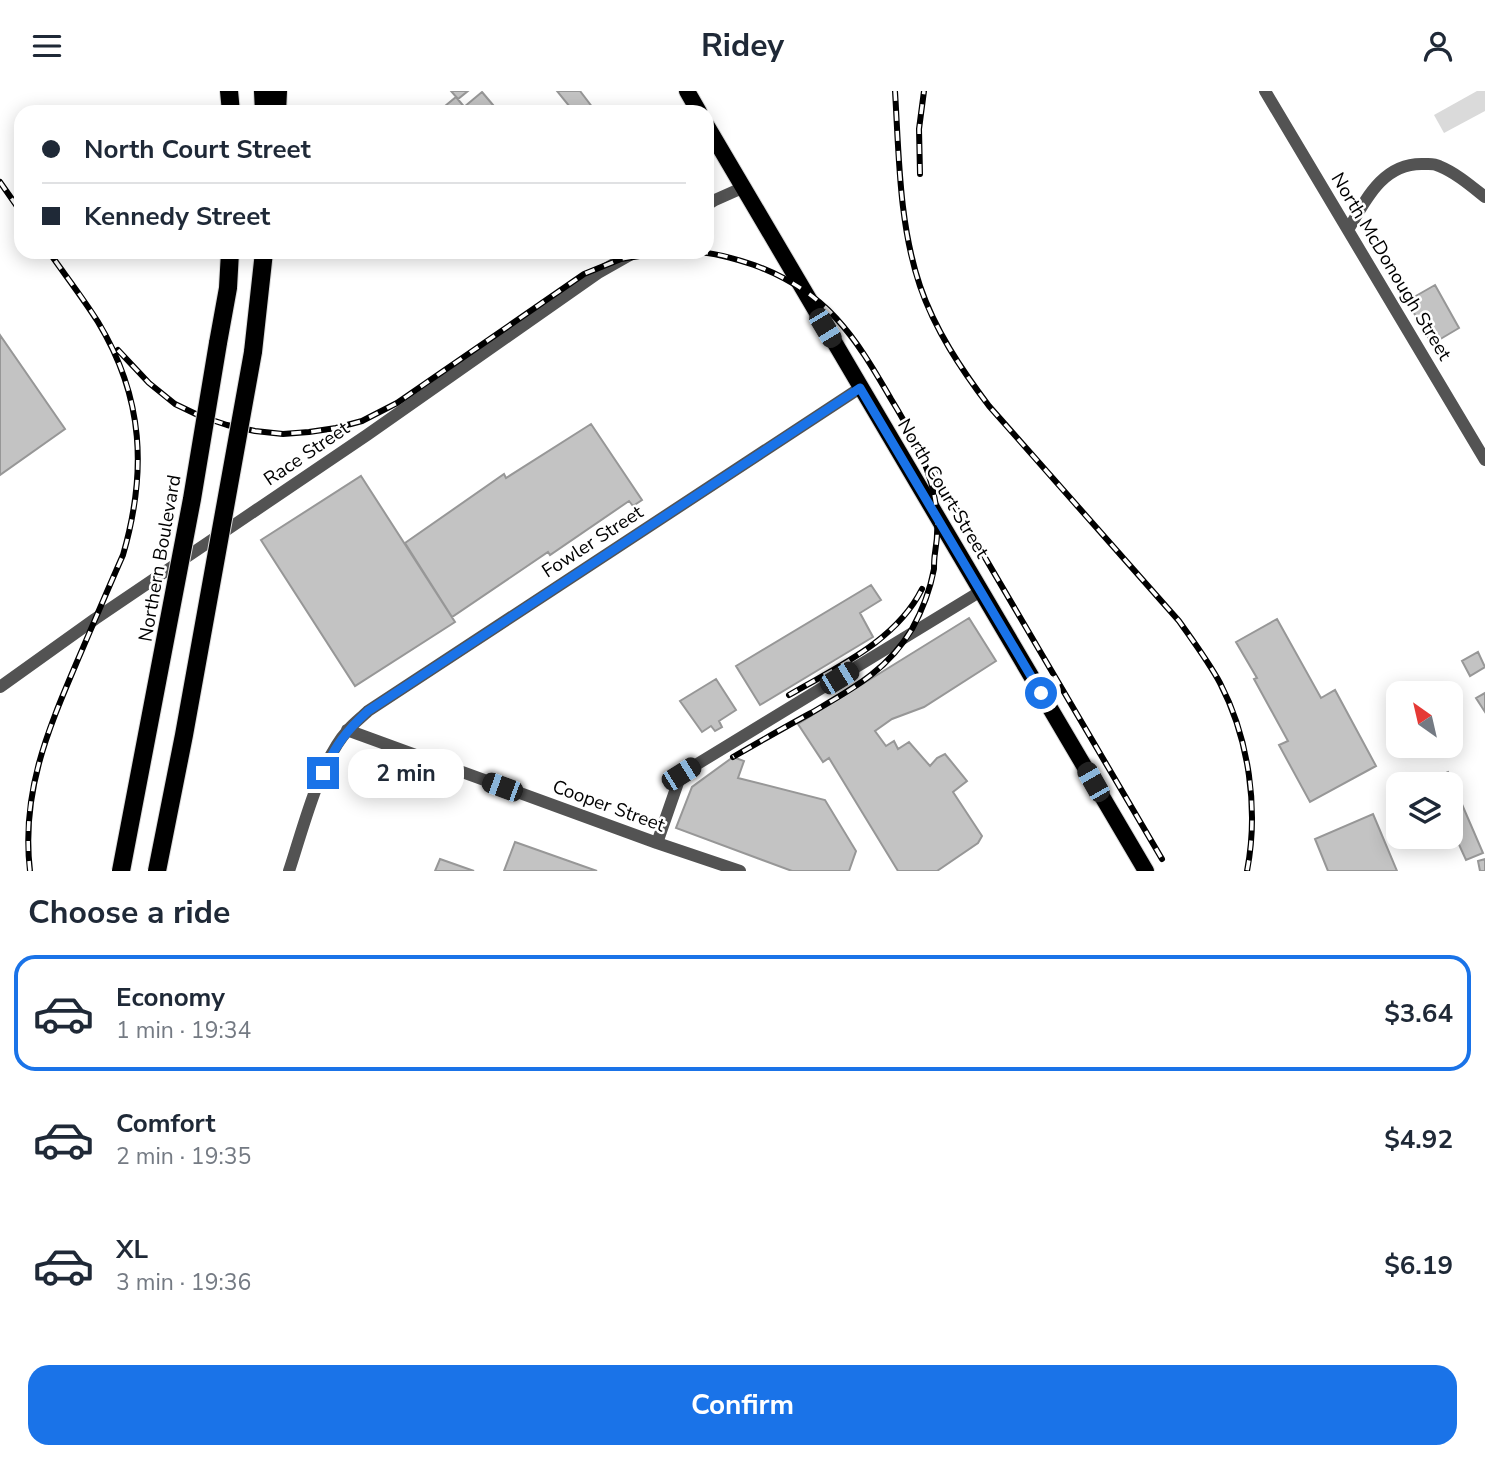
<!DOCTYPE html>
<html lang="en">
<head>
<meta charset="utf-8">
<style>
  :root { --surface:#fff; --page:#f2f2f3; --text:#1f2937; --muted:#747a83; --line:#e0e1e3; --accent:#1a73e8 }
  body { margin:0; font-family:"Nunito Sans",sans-serif; background:var(--page); color:var(--text); height:100vh; display:flex; flex-direction:column; font-size:26px; white-space:nowrap }
  * { box-sizing:border-box; margin:0 }
  p { font-size:23px; color:var(--muted) }
  .icon { flex:none; width:38px; height:38px; fill:none; stroke:currentColor; stroke-width:2; stroke-linecap:round; stroke-linejoin:round }
  .map { position:relative; height:780px; overflow:hidden }
  .panel { display:flex; flex-direction:column; background:var(--surface); flex:1 }
  .panel>* { flex:none }
  .hud { position:absolute; left:14px; top:14px; width:700px; height:154px; border-radius:21px; box-shadow:0 4px 18px #0003; display:grid; align-content:center; height:154px; padding:0 28px; background:var(--surface) }
  .needle { width:46px; rotate:326deg }
  .tools { position:absolute; left:1386px; top:590px; display:grid; gap:14px }
  .tools a { display:grid; place-items:center; width:77px; height:77px; border-radius:14px; background:var(--surface); box-shadow:0 4px 18px #0003; font-size:35px }
  .end { position:absolute; width:32px; height:32px; margin:-16px; border:9px solid #1a73e8; background:#fff; box-shadow:0 0 0 4px #fff }
  .from { border-radius:50% }
  .bubble { position:absolute; height:49px; border-radius:21px; background:var(--surface); box-shadow:0 4px 18px #0003; font-size:23px; font-weight:700; line-height:49px; text-align:center }
  .car { position:absolute; width:21px; height:42px; margin:-21px -10px; border-radius:9px; box-shadow:0 0 5px 2px #0007; background:linear-gradient(#222 24%,#8ab4d8 0 40%,#222 0 76%,#8ab4d8 0 86%,#222 0) }
  .hud b { display:flex; align-items:center; gap:24px; height:66px; font-size:26px }
  .hud b+b { border-top:2px solid var(--line) }
  .hud i { width:18px; height:18px; background:var(--text) }
  ul { padding:0; list-style:none }
  li { display:flex; align-items:center; gap:21px; height:116px; margin:0 14px 10px; padding:0 14px; border:4px solid transparent; border-radius:21px }
  li div { flex:1 }
  li b { display:block; font-size:26px }
  li em { font-style:normal; font-weight:700 }
  li.active { border-color:var(--accent) }
  li>.icon { width:63px; height:63px; stroke-width:1.5 }
  h2 { padding:0 28px; font-size:32px; line-height:84px }
  .button { display:flex; gap:14px; margin-top:auto; padding:14px 28px }
  .button a { flex:1; height:80px; border-radius:21px; background:var(--accent); color:#fff; font-size:28px; font-weight:700; line-height:80px; text-align:center }
  header { display:flex; justify-content:space-between; align-items:center; height:91px; padding:0 28px; background:var(--surface); font-size:32px; font-weight:700 }
  .map>svg:first-child { display:block }
</style>
</head>
<body>
<header><svg class="icon" aria-label="menu" viewBox="0 0 24 24"><path d="M4 6h16M4 12h16M4 18h16"/></svg>Ridey<svg class="icon" aria-label="person" viewBox="0 0 24 24"><circle cx="12" cy="8" r="4"/><path d="M4 21q1-7 8-7t8 7"/></svg></header>
<div class="map">
<svg width="1485" height="780" viewBox="0 0 1485 780">
  <rect width="100%" height="100%" fill="#fff"/>
  <!-- green -->
  <path fill="#dadada" d="M1477 0H1485V20L1444 42 1434 24Z"/>
  <!-- building -->
  <path fill="#c3c3c3" stroke="#979797" stroke-width="2" d="M451 0H468L458 8Z
    M557 0H580L596 21H574Z
    M482 1 499 21H469L464 16Z
    M456 6 466 18 463 21H451L445 15Z
    M1435 194 1459 237 1432 253 1407 210Z
    M0 244 65 338 0 384Z
    M591 333 642 409 633 415 629 410 550 464 548 461 452 526 405 452 504 383 506 387Z
    M361 385 455 531 355 595 261 449Z
    M871 494 881 509 860 522 873 546 760 614 736 575Z
    M969 527 996 570 924 616 892 628 875 640 886 655 894 650 898 658 909 651 930 675 937 667 945 663 967 690 953 701 982 745 978 752 937 780H898L829 667 823 671 798 633Z
    M1277 528 1321 607 1335 599 1376 675 1310 711 1279 654 1288 650 1254 588 1257 587 1236 551Z
    M1478 561 1485 576 1470 585 1462 570Z
    M716 588 736 619 719 630 722 636 715 640 711 635 702 641 680 610Z
    M1485 602V621L1476 607Z
    M733 666 744 670 738 687 825 709 856 760 849 780H792L676 737 692 696Z
    M1448 681 1483 762 1466 769 1451 736V693H1432L1430 689Z
    M1373 723 1397 780H1328L1315 748Z
    M515 751 597 780H504Z
    M440 768 474 780H435Z
    M1485 768V780H1480L1478 770Z"/>
  <g fill="none" stroke-linecap="round" stroke-linejoin="round">
    <defs>
      <path id="major" d="M687 0 699 21
        M707 35 1146 780"/>
      <path id="highway" d="M229 0 231 21
        M263 0 264 21
        M277 21 278 0
        M218 252 228 197 230 161
        M253 261 264 161"/>
    </defs>
    <!-- major casing -->
    <use href="#major" stroke="#dbdbdb" stroke-width="18"/>
    <!-- highway casing -->
    <use href="#highway" stroke="#dbdbdb" stroke-width="20"/>
    <!-- minor -->
    <path stroke="#535353" stroke-width="12" d="M1265 0 1485 369
      M707 114 715 109 742 97
      M1348 139C1366 108 1383 72 1423 73 1429 73 1434 72 1439 75 1456 82 1470 94 1485 106
      M0 596 95 528 367 344 598 182 635 161
      M347 639 657 752 740 780
      M657 752 681 683 981 500
      M289 780C303 738 319 671 348 639 354 632 362 626 368 620L860 297"/>
    <!-- major -->
    <use href="#major" stroke="#000" stroke-width="16"/>
    <!-- highway -->
    <use href="#highway" stroke="#000" stroke-width="18"/>
    <defs>
      <path id="rail" d="M895 0C899 65 899 133 920 195 935 239 961 278 989 315L1179 530C1193 550 1208 570 1220 592 1249 648 1259 718 1247 780
        M920 83 919 38 924 0
        M0 91 21 121
        M698 161C717 162 736 168 754 174 827 201 854 244 891 308 913 344 934 382 937 425 938 438 937 450 935 462 934 468 934 473 934 478 930 499 922 520 912 538 887 580 852 598 811 622 785 636 759 651 733 666
        M118 259 149 292 175 313 200 325 227 334 255 340 283 343 309 341 336 337 362 330 397 312 584 183 621 168 664 161
        M933 378 1162 768
        M789 604C837 576 896 550 922 498
        M30 780C21 703 47 641 76 573 92 536 107 500 123 464 147 381 144 307 98 231 83 207 65 184 49 161"/>
    </defs>
    <!-- rail casing -->
    <use href="#rail" stroke="#000" stroke-width="6"/>
    <!-- rail -->
    <use href="#rail" stroke="#fff" stroke-width="3.5" stroke-dasharray="10" stroke-linecap="butt"/>
    <defs>
      <path id="highway-bridge" d="M121 780 192 408 218 252
        M157 780 184 644 253 261"/>
    </defs>
    <!-- highway-bridge casing -->
    <use href="#highway-bridge" stroke="#dbdbdb" stroke-width="20" stroke-linecap="butt"/>
    <!-- highway-bridge -->
    <use href="#highway-bridge" stroke="#000" stroke-width="18"/>
  </g>
  <g fill="none" stroke-linecap="round" stroke-linejoin="round">
    <!-- route -->
    <path stroke="#1a73e8" stroke-width="9" d="M323 682C335 655 346 640 368 620L860 297 1041 602"/>
  </g>
  <g text-anchor="middle" stroke-width="5" stroke-linejoin="round" paint-order="stroke">
    <!-- street labels -->
    <g font-size="19" fill="#000" stroke="#fff">
      <text transform="translate(1392 175) rotate(59)" y="7">North McDonough Street</text>
      <text transform="translate(306 362) rotate(-34)" y="7">Race Street</text>
      <text transform="translate(944 397) rotate(59)" y="7">North Court Street</text>
      <text transform="translate(592 450) rotate(-33)" y="7">Fowler Street</text>
      <text transform="translate(159 467) rotate(-80)" y="7">Northern Boulevard</text>
      <text transform="translate(609 714) rotate(20)" y="7">Cooper Street</text>
    </g>
  </g>
</svg>
<div class="tools">
<a><svg class="needle" viewBox="-14 -14 28 28"><path d="M0-13l5 13h-10z" fill="#e53935"/><path d="M0 13l5-13h-10z" fill="#747a83"/></svg></a>
<a><svg class="icon" aria-label="layers" viewBox="0 0 24 24"><path d="M12 4l9 5-9 5-9-5zM3 14l9 5 9-5"/></svg></a>
</div>
<i class="end from" style="left:1041px;top:602px"></i>
<i class="end" style="left:323px;top:682px"></i>
<div class="bubble" style="left:348px;top:658px;width:116px">2 min</div>
<i class="car" style="left:825px;top:237px;rotate:149deg"></i>
<i class="car" style="left:839px;top:587px;rotate:59deg"></i>
<i class="car" style="left:681px;top:683px;rotate:58deg"></i>
<i class="car" style="left:1093px;top:691px;rotate:330deg"></i>
<i class="car" style="left:502px;top:696px;rotate:290deg"></i>
<div class="hud">
<b><i class="from"></i>North Court Street</b>
<b><i></i>Kennedy Street</b>
</div>
</div>
<section class="panel">
<h2>Choose a ride</h2>
<ul>
<li class="active"><svg class="icon" aria-label="car" viewBox="0 0 24 24"><path d="M5 17H2v-5l4-1 3-4h7l3 4 3 1v5h-3M9 17h6M6 11h13"/><circle cx="7" cy="17" r="2"/><circle cx="17" cy="17" r="2"/></svg><div><b>Economy</b><p>1 min · 19:34</p></div><em>$3.64</em></li>
<li><svg class="icon" aria-label="car" viewBox="0 0 24 24"><path d="M5 17H2v-5l4-1 3-4h7l3 4 3 1v5h-3M9 17h6M6 11h13"/><circle cx="7" cy="17" r="2"/><circle cx="17" cy="17" r="2"/></svg><div><b>Comfort</b><p>2 min · 19:35</p></div><em>$4.92</em></li>
<li><svg class="icon" aria-label="car" viewBox="0 0 24 24"><path d="M5 17H2v-5l4-1 3-4h7l3 4 3 1v5h-3M9 17h6M6 11h13"/><circle cx="7" cy="17" r="2"/><circle cx="17" cy="17" r="2"/></svg><div><b>XL</b><p>3 min · 19:36</p></div><em>$6.19</em></li>
</ul>
<div class="button"><a>Confirm</a></div>
</section>
</body>
</html>
